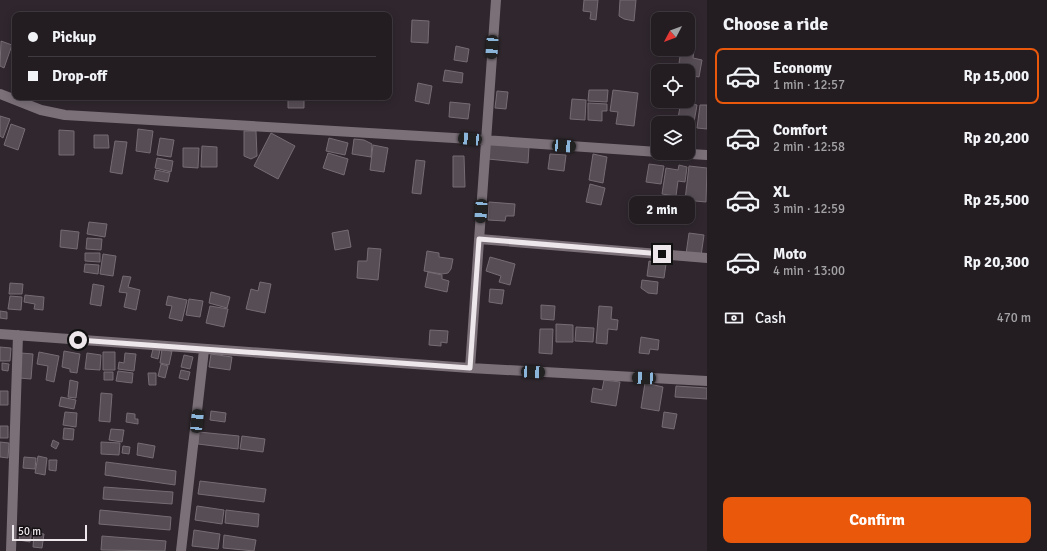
<!DOCTYPE html>
<html lang="en">
<head>
<meta charset="utf-8">
<style>
  :root { --surface:#231d22; --page:#2f2a2f; --text:#f1f3f6; --muted:#a3a2a5; --line:#403b40; --accent:#ea580c }
  body { margin:0; font-family:Signika,sans-serif; background:var(--page); color:var(--text); height:100vh; display:flex; flex-direction:column; font-size:15px; white-space:nowrap }
  * { box-sizing:border-box; margin:0 }
  p { font-size:13px; color:var(--muted) }
  .icon { flex:none; width:22px; height:22px; fill:none; stroke:currentColor; stroke-width:2; stroke-linecap:round; stroke-linejoin:round }
  .map { position:relative; flex:1; overflow:hidden }
  .sheet { display:flex; flex-direction:column; background:var(--surface); width:340px }
  .sheet>* { flex:none }
  .hud { position:absolute; left:12px; top:12px; width:380px; height:88px; border-radius:8px; box-shadow:0 2px 10px #0003,0 0 0 1px var(--line); display:grid; align-content:center; height:88px; padding:0 16px; background:var(--surface) }
  .needle { width:26px; rotate:229deg }
  .tools { position:absolute; left:651px; top:12px; display:grid; gap:8px }
  .tools a { display:grid; place-items:center; width:44px; height:44px; border-radius:8px; background:var(--surface); box-shadow:0 2px 10px #0003,0 0 0 1px var(--line); font-size:20px }
  .scale { position:absolute; left:12px; bottom:10px; width:75px; box-sizing:border-box; padding-left:4px; border:2px solid #ede7eb; border-top:0; font-size:11px; line-height:14px; white-space:nowrap; color:#ede7eb; -webkit-text-stroke:3px #151114; paint-order:stroke }
  .end { position:absolute; width:18px; height:18px; margin:-9px; border:5px solid #ede7eb; background:#111; box-shadow:0 0 0 2px #111 }
  .from { border-radius:50% }
  .bubble { position:absolute; height:28px; border-radius:8px; background:var(--surface); box-shadow:0 2px 10px #0003,0 0 0 1px var(--line); font-size:13px; font-weight:800; line-height:28px; text-align:center }
  .car { position:absolute; width:12px; height:24px; margin:-12px -6px; border-radius:5px; box-shadow:0 0 3px 1px #0007; background:linear-gradient(#222 24%,#8ab4d8 0 40%,#222 0 76%,#8ab4d8 0 86%,#222 0) }
  .hud b { display:flex; align-items:center; gap:14px; height:38px; font-size:15px }
  .hud b+b { border-top:1px solid var(--line) }
  .hud i { width:10px; height:10px; background:var(--text) }
  ul { padding:0; list-style:none }
  li { display:flex; align-items:center; gap:12px; height:56px; margin:0 8px 6px; padding:0 8px; border:2px solid transparent; border-radius:8px }
  li div { flex:1 }
  li b { display:block; font-size:15px }
  li em { font-style:normal; font-weight:800 }
  li.active { border-color:var(--accent) }
  li>.icon { width:36px; height:36px; stroke-width:1.5 }
  h2 { padding:0 16px; font-size:18px; line-height:48px }
  .pay { display:flex; align-items:center; gap:10px; height:44px; padding:0 16px; font-size:15px }
  .pay p { margin-inline-start:auto }
  .button { display:flex; gap:8px; margin-top:auto; padding:8px 16px }
  .button a { flex:1; height:46px; border-radius:8px; background:var(--accent); color:#fff; font-size:16px; font-weight:800; line-height:46px; text-align:center }
  main { display:flex; flex:1; min-height:0 }
  .map>svg:first-child { display:block }
</style>
</head>
<body>
<main>
<div class="map">
<svg width="707" height="551" viewBox="0 0 707 551">
  <rect width="100%" height="100%" fill="#2f272d"/>
  <!-- building -->
  <path fill="#574e55" stroke="#766c74" d="M584 0H598L596 20 590 19 591 12 583 11Z
    M620 0H636L634 21 624 19 619 16Z
    M412 20 429 21 428 43 411 42Z
    M1 41 12 45 4 68 0 66Z
    M456 46 469 49 467 62 454 60Z
    M681 49 694 51 693 58 702 60 699 77 688 75V71H678Z
    M445 70 463 73 462 83 443 81Z
    M418 83 432 86 429 104 415 101Z
    M589 90H608L607 102 588 101Z
    M613 90 638 93 634 126 616 124 618 112 610 111Z
    M497 91 508 92 506 109 495 108Z
    M288 97H304V108H288Z
    M572 99 586 100 585 120 570 119Z
    M450 102 470 104 468 119 449 117Z
    M681 102 697 105 693 128 688 127V123H677Z
    M588 103 607 104V111H602V121L588 120Z
    M700 105H707V129L697 128Z
    M0 116 10 119 3 138 0 136Z
    M11 124 25 129 18 150 4 145Z
    M138 129 153 131 150 153 136 151Z
    M59 130 74 131V155H59Z
    M244 131H256L257 156 251 159 244 156Z
    M271 133 295 146 278 179 254 166Z
    M94 135H108L109 148H94Z
    M160 138 174 140 171 157 157 155Z
    M329 138 348 143 345 155 326 151Z
    M354 139 364 140 372 144 371 157 352 154Z
    M115 141 127 142 122 174 110 172Z
    M489 143 529 147 528 163 488 159Z
    M373 145 388 148 384 172 370 170Z
    M202 146 217 147V167H201Z
    M183 148H199L198 168 183 167Z
    M328 153 348 159 344 175 323 168Z
    M550 154 566 155 564 171 548 169Z
    M593 154 607 157 603 183 589 180Z
    M453 156H464L465 187H453Z
    M157 158 173 161 171 172 155 168Z
    M416 160 425 161 421 194 412 193Z
    M649 164 664 166 661 184 646 182Z
    M679 165 687 167 685 182 678 181 676 196 662 194 666 168 678 170Z
    M689 166 707 168 706 202 685 200Z
    M156 170 170 173 168 182 154 179Z
    M590 184 605 188 601 205 586 202Z
    M489 202 515 204 514 216H506L505 221 488 220Z
    M89 222 107 224 105 237 87 234Z
    M61 230 79 232 77 249 60 247Z
    M348 230 351 247 335 250 332 233Z
    M689 233 704 235 701 256 686 254Z
    M87 238 102 239 101 250 86 249Z
    M368 248 381 249 378 280 357 278 358 261H367Z
    M427 251 439 253V257L453 259 451 269 448 273 442 274 424 271Z
    M85 253H100V262L85 261Z
    M103 254 116 256 113 276 100 274Z
    M490 257 515 264 510 285 499 282 501 276 486 271Z
    M649 261 666 264 664 278 647 276Z
    M85 264 99 265 98 274 84 272Z
    M428 272 442 275V279L449 281 447 292 425 287Z
    M123 276 131 277 128 287 140 290 136 310 124 307 127 293 119 292Z
    M642 280 658 282 657 294 648 293 641 288Z
    M260 282 271 284 265 313 246 309 251 289 258 291Z
    M10 283 23 284 22 294H9Z
    M93 284 104 286 101 306 90 304Z
    M490 289 504 290 502 304 489 302Z
    M211 292 230 297 227 308 209 303Z
    M25 295 44 297 43 310 34 309 35 304 24 302Z
    M10 296 22 297 21 310 8 309Z
    M168 296 187 300 182 321 169 318 172 306 166 305Z
    M189 299 203 301 200 317 186 315Z
    M541 305 555 306 554 320 541 319Z
    M210 306 228 309 224 327 206 323Z
    M599 306 612 307 611 319 618 320 617 330 608 329 607 344 596 343Z
    M0 311 7 312V319L0 318Z
    M556 324 573 325V342H556Z
    M576 327 594 328 593 342 575 341Z
    M540 329H553L552 354 539 353Z
    M430 330 448 331 447 343 441 342V346L429 345Z
    M641 337 659 340 658 350 650 349 649 354 639 353Z
    M0 347 11 348 10 361H0Z
    M153 349 160 350 158 359 151 357Z
    M162 349 172 351 169 365 160 363Z
    M64 351 80 354 77 373 70 372V369L62 367Z
    M39 352 59 356 54 382 46 380 48 366 37 364Z
    M103 352H115V370H103Z
    M21 353 33 354 31 379 19 378Z
    M87 353 101 355 100 370 85 369Z
    M125 353 136 354 134 371 118 369 119 362 124 363Z
    M211 354 232 357 230 370 209 367Z
    M184 355 193 357 190 369 181 367Z
    M2 363 9 364 8 371 2 370Z
    M161 364 168 366 165 378 158 376Z
    M181 370 190 372 188 380 179 378Z
    M118 371 133 373 132 383 116 381Z
    M104 372H113V380H104Z
    M148 373H156V385H149Z
    M70 380 78 382 76 398 68 397Z
    M604 380 620 382 616 406 591 402 593 388 602 390Z
    M645 383 663 387 659 411 641 408Z
    M676 386 707 388V399L675 397Z
    M0 391H8V405H0Z
    M101 393 112 394 110 422 99 421Z
    M61 397 76 400 74 409 59 406Z
    M211 411 226 413 225 422 210 420Z
    M65 412 77 413 76 427 63 425Z
    M664 412 677 414 674 429 662 427Z
    M127 413 135 414V419H138V424L126 422Z
    M0 426H8V438H0Z
    M64 428 74 429 73 440 63 439Z
    M111 429 124 430 122 442 109 440Z
    M199 432 239 436 238 449 198 444Z
    M242 436 265 439 263 452 240 449Z
    M53 440 59 443 56 449 51 446Z
    M0 442 9 443 8 458 0 457Z
    M101 442 120 443 119 455 101 454Z
    M138 443 155 446 153 458 137 455Z
    M123 446 130 447 129 454 122 453Z
    M38 456 47 458 45 475 35 473Z
    M24 457 36 458 35 469 23 468Z
    M49 460H57L56 471 49 470Z
    M106 462 176 471 175 485 105 475Z
    M200 481 266 489 264 502 198 494Z
    M104 487 173 492 172 504 103 499Z
    M197 506 224 510 222 524 195 520Z
    M100 510 171 517 170 530 99 524Z
    M226 510 259 514 258 527 225 523Z
    M21 530 32 532 30 542 19 540Z
    M194 530 220 534 218 549 192 546Z
    M34 533 44 534 42 548 33 547Z
    M224 535 256 540 254 551 223 548Z
    M102 536 166 541 165 551 101 550Z"/>
  <g fill="none" stroke-linecap="round" stroke-linejoin="round">
    <!-- minor -->
    <path stroke="#7b7078" stroke-width="10" d="M0 94 41 110 65 115 454 138 658 152
      M675 153 707 155
      M479 239 707 258
      M0 334 470 368 707 381
      M470 368 496 0
      M11 551 18 335
      M181 551 204 350"/>
  </g>
  <g fill="none" stroke-linecap="round" stroke-linejoin="round">
    <!-- route -->
    <path stroke="#ede7eb" stroke-width="5" d="M78 340 470 368 479 239 662 254"/>
  </g>
</svg>
<div class="tools">
<a><svg class="needle" viewBox="-14 -14 28 28"><path d="M0-13l5 13h-10z" fill="#e53935"/><path d="M0 13l5-13h-10z" fill="#a3a2a5"/></svg></a>
<a><svg class="icon" aria-label="locate" viewBox="0 0 24 24"><circle cx="12" cy="12" r="6"/><path d="M12 2v4M12 18v4M2 12h4M18 12h4"/></svg></a>
<a><svg class="icon" aria-label="layers" viewBox="0 0 24 24"><path d="M12 4l9 5-9 5-9-5zM3 14l9 5 9-5"/></svg></a>
</div>
<div class="scale">50 m</div>
<i class="end from" style="left:78px;top:340px"></i>
<i class="end" style="left:662px;top:254px"></i>
<div class="bubble" style="left:629px;top:196px;width:66px">2 min</div>
<i class="car" style="left:492px;top:47px;rotate:184deg"></i>
<i class="car" style="left:470px;top:139px;rotate:275deg"></i>
<i class="car" style="left:564px;top:146px;rotate:94deg"></i>
<i class="car" style="left:481px;top:211px;rotate:184deg"></i>
<i class="car" style="left:533px;top:372px;rotate:93deg"></i>
<i class="car" style="left:644px;top:378px;rotate:273deg"></i>
<i class="car" style="left:197px;top:421px;rotate:6deg"></i>
<div class="hud">
<b><i class="from"></i>Pickup</b>
<b><i></i>Drop-off</b>
</div>
</div>
<section class="sheet">
<h2>Choose a ride</h2>
<ul>
<li class="active"><svg class="icon" aria-label="car" viewBox="0 0 24 24"><path d="M5 17H2v-5l4-1 3-4h7l3 4 3 1v5h-3M9 17h6M6 11h13"/><circle cx="7" cy="17" r="2"/><circle cx="17" cy="17" r="2"/></svg><div><b>Economy</b><p>1 min · 12:57</p></div><em>Rp 15,000</em></li>
<li><svg class="icon" aria-label="car" viewBox="0 0 24 24"><path d="M5 17H2v-5l4-1 3-4h7l3 4 3 1v5h-3M9 17h6M6 11h13"/><circle cx="7" cy="17" r="2"/><circle cx="17" cy="17" r="2"/></svg><div><b>Comfort</b><p>2 min · 12:58</p></div><em>Rp 20,200</em></li>
<li><svg class="icon" aria-label="car" viewBox="0 0 24 24"><path d="M5 17H2v-5l4-1 3-4h7l3 4 3 1v5h-3M9 17h6M6 11h13"/><circle cx="7" cy="17" r="2"/><circle cx="17" cy="17" r="2"/></svg><div><b>XL</b><p>3 min · 12:59</p></div><em>Rp 25,500</em></li>
<li><svg class="icon" aria-label="car" viewBox="0 0 24 24"><path d="M5 17H2v-5l4-1 3-4h7l3 4 3 1v5h-3M9 17h6M6 11h13"/><circle cx="7" cy="17" r="2"/><circle cx="17" cy="17" r="2"/></svg><div><b>Moto</b><p>4 min · 13:00</p></div><em>Rp 20,300</em></li>
</ul>
<div class="pay"><svg class="icon" aria-label="cash" viewBox="0 0 24 24"><path d="M3 7h18v10H3z"/><circle cx="12" cy="12" r="2"/></svg>Cash<p>470 m</p></div>
<div class="button"><a>Confirm</a></div>
</section>
</main>
</body>
</html>
